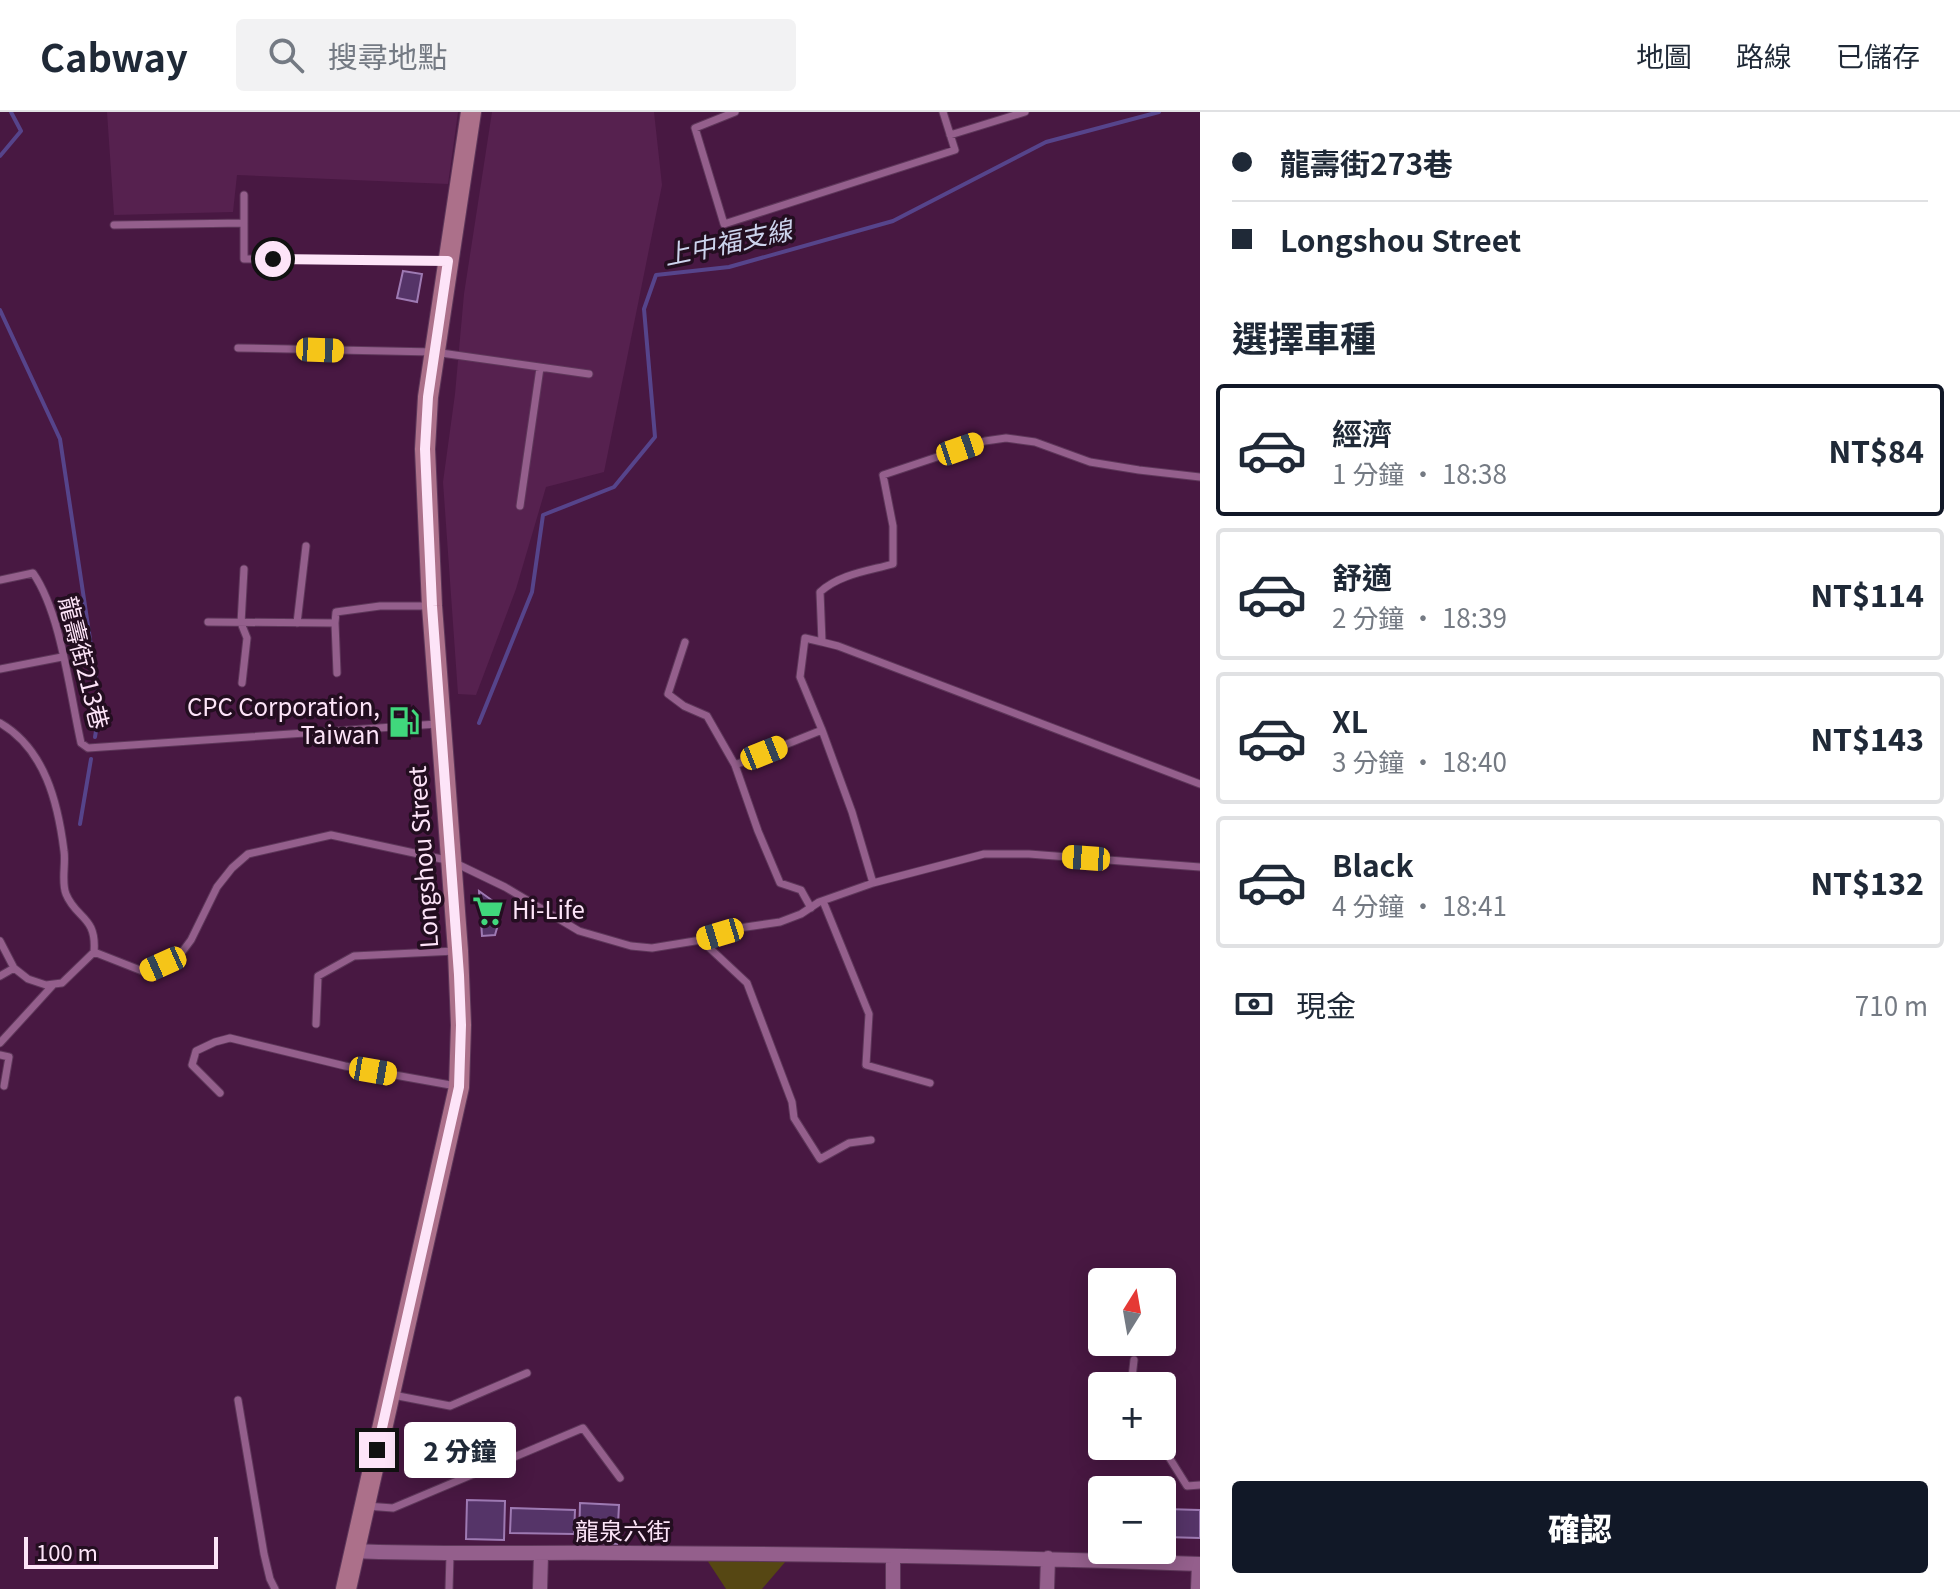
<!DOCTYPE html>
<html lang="zh-TW">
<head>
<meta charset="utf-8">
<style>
  :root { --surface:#fff; --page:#f2f2f3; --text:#1f2937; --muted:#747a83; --line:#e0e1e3; --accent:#111827 }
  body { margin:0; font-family:Georgia,"Noto Sans TC",serif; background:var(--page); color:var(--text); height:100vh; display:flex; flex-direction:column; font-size:30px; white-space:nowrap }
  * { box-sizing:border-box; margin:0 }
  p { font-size:26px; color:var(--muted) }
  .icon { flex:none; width:44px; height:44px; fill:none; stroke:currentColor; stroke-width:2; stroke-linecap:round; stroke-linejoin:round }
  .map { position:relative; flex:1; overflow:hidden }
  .side { display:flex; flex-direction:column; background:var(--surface); width:760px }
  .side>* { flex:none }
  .guide { display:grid; align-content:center; height:176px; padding:0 32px; background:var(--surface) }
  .needle { width:52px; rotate:11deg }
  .buttons { position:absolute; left:1088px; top:1156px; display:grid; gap:16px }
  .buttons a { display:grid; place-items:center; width:88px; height:88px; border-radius:8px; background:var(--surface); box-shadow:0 4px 20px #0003; font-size:40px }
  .scale { position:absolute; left:24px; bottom:20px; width:194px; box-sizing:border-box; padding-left:8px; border:4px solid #fde4f8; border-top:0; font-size:22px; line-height:28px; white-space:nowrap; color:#fde4f8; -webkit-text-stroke:6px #230e20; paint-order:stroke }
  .end { position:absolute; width:36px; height:36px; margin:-18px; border:10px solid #fde4f8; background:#111; box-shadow:0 0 0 4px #111 }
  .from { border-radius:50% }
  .bubble { position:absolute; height:56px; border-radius:8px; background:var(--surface); box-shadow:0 4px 20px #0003; font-size:26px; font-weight:800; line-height:56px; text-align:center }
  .car { position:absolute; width:24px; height:48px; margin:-24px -12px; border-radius:10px; box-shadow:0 0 6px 2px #0007; background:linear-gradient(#f5c518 24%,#345 0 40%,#f5c518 0 76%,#345 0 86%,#f5c518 0) }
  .guide b { display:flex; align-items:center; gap:28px; height:76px; font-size:30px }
  .guide b+b { border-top:2px solid var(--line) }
  .guide i { width:20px; height:20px; background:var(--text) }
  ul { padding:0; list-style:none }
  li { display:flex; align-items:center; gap:24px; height:132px; margin:0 16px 12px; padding:0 16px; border:4px solid var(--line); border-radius:8px }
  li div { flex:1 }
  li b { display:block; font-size:30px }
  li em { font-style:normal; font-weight:800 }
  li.on { border-color:var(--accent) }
  li>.icon { width:72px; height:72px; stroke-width:1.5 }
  h2 { padding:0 32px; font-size:36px; line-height:96px }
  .pay { display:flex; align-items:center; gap:20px; height:88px; padding:0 32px; font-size:30px }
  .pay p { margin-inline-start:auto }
  .action { display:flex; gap:16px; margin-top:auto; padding:16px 32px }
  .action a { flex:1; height:92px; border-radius:8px; background:var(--accent); color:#fff; font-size:32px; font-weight:800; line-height:92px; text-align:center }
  header { display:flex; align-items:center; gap:48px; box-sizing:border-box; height:112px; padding:0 40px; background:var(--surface); border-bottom:2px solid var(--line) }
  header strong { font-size:38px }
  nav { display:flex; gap:44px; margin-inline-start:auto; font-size:28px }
  .search { width:560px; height:72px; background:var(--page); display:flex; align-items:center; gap:20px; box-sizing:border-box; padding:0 28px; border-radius:8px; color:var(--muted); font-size:30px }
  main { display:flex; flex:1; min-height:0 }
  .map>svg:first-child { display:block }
</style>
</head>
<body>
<header>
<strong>Cabway</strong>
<div class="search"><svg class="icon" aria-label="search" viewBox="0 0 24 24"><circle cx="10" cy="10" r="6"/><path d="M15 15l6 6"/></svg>搜尋地點</div>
<nav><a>地圖</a><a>路線</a><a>已儲存</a></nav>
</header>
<main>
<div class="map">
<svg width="1200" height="1477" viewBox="0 0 1200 1477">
  <rect width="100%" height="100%" fill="#481842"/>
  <!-- built -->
  <path fill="#56214f" d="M107 0H458L448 72 237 63 233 100 114 103Z
    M492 0H654L662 73 604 360 546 375 516 477 476 583 458 582 443 370 455 282 464 182Z"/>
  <!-- green -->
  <path fill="#564713" d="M707 1448 786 1449 762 1477H726Z"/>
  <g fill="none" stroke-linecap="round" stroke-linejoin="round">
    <!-- stream -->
    <path stroke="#56448b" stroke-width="4" d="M0 44 21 19 11 0
      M0 198 60 327 100 594 95 625
      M479 611 532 480 543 403 614 375 655 325 644 197 656 163 729 155 893 109 1046 30 1159 0
      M80 712 91 647"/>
  </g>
  <!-- building -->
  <path fill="#553468" stroke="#9e7ab3" stroke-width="2" d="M403 159 422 162 417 190 397 186Z
    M479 779 493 789 499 809 495 823 482 824Z
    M467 1388 505 1389 504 1428 466 1427Z
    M580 1391 619 1393 617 1432 579 1430Z
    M511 1396 575 1398 574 1422 510 1421Z
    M1165 1397 1200 1398V1426L1165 1425Z"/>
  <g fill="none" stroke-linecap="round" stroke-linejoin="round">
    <defs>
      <path id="lane" d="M735 0 695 16 724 112 955 38 943 0
        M950 23 1025 0
        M244 83V147L447 149
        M114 113 244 111
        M238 236 434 240 589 262
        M520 394 540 256
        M0 468 33 461C61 501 70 582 81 631L88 636 437 612
        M208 510 335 511 336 500 380 494H430
        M297 511 306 434
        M335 511 337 561
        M685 530 668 582 684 594 707 604 735 653 758 719 780 771 801 778 811 796
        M822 530 838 534 1200 672
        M0 557 62 545
        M242 571 247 526 241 511 244 457
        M0 611C45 637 58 691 64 739 66 752 61 770 66 782 76 807 97 804 94 840
        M735 653 822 618
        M873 771 852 700 822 618 800 565 805 526 822 530 820 480C840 462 868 459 893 452V414L883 363 985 329 1006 326 1035 330 1090 350 1139 358 1200 365
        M823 789 869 902 866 953 930 971
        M701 828 747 871 792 990 794 1006 820 1047 849 1031 871 1028
        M0 829 14 856 28 867 46 873 62 871 94 840 145 860 179 844 191 828 217 775 232 756 248 742 331 723 451 749 505 775 579 819 631 834 652 836 701 828 739 816 780 810 801 802 819 790 873 771 984 742H1029L1200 755
        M0 864 14 856
        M316 912 318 864 354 844 455 839
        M0 931 53 873
        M0 943 9 945 4 974
        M220 981 192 953 196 939 215 930 230 926 345 954 456 974
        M1131 1274 1134 1248
        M393 1283 450 1294 527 1261
        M238 1288 264 1442 270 1467 275 1477
        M1162 1334 1187 1374 1200 1373
        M366 1394 393 1396 583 1316 620 1366
        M449 1477 450 1443"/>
      <path id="street" d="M353 1439C444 1443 535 1440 626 1441 817 1442 1009 1445 1200 1452
        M540 1477 541 1443
        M893 1477V1444
        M1047 1477 1048 1446
        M1198 1477 1199 1452"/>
      <path id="secondary" d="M346 1477 459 975 461 913 458 839 432 494 425 337 428 285 471 0"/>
    </defs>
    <!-- lane casing -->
    <use href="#lane" stroke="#5e375a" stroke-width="9"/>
    <!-- street casing -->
    <use href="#street" stroke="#5e375a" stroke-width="16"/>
    <!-- secondary casing -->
    <use href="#secondary" stroke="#5e375a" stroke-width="22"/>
    <!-- lane -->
    <use href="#lane" stroke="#945f8c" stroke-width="7"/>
    <!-- street -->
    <use href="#street" stroke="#945f8c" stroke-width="14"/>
    <!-- secondary -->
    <use href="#secondary" stroke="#ac708a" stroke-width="20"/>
  </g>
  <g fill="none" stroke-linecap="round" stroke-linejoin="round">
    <!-- route -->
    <path stroke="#fde4f8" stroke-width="10" d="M273 147 448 149 428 285 425 337 432 494 459 863 461 913 459 975 377 1338"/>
  </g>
  <!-- icons -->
  <defs>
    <symbol id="fuel-bare" viewBox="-9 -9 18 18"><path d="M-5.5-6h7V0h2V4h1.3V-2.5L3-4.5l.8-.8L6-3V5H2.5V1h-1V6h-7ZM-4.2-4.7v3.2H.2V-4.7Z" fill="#40d77c" stroke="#230e20" stroke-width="2.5" paint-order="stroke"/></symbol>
    <symbol id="supermarket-bare" viewBox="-9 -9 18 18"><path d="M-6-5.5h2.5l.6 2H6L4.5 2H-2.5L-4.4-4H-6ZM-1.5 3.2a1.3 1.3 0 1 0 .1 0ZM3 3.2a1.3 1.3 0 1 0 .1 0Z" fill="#40d77c" stroke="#230e20" stroke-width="2.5" paint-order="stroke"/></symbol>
  </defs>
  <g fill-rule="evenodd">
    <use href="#fuel-bare" x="382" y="588" width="44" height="44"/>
    <use href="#supermarket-bare" x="466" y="777" width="44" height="44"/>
  </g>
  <g text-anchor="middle" stroke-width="7" stroke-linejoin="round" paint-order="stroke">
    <!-- street labels -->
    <g font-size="24" fill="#fde4f8" stroke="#230e20">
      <text transform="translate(83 551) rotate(76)" y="8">龍壽街213巷</text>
      <text transform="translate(424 745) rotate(-94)" y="8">Longshou Street</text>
      <text x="623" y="1428">龍泉六街</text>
    </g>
    <!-- poi labels -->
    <g font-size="24" fill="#fde4f8" stroke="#230e20" text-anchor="end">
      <text x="380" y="604">CPC Corporation,<tspan x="380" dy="28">Taiwan</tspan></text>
      <text x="512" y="807" text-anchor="start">Hi-Life</text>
    </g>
    <!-- water labels -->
    <g font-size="26" font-style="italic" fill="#ccd3ec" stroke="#230e20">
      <text transform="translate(728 131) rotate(-12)" y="9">上中福支線</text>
    </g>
  </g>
</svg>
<div class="buttons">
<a><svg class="needle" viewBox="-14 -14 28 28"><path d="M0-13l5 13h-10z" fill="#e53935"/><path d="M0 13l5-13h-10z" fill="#747a83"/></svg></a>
<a>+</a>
<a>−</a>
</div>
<div class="scale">100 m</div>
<i class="end from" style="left:273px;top:147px"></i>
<i class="end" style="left:377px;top:1338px"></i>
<div class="bubble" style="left:404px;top:1310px;width:112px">2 分鐘</div>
<i class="car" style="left:320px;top:238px;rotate:92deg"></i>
<i class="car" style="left:960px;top:337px;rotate:71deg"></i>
<i class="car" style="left:764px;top:641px;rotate:68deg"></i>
<i class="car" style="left:1086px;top:746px;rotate:274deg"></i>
<i class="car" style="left:720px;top:822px;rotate:253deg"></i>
<i class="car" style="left:163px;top:852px;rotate:246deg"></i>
<i class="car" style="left:373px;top:959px;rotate:100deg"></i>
</div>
<section class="side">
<div class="guide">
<b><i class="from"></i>龍壽街273巷</b>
<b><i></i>Longshou Street</b>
</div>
<h2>選擇車種</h2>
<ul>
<li class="on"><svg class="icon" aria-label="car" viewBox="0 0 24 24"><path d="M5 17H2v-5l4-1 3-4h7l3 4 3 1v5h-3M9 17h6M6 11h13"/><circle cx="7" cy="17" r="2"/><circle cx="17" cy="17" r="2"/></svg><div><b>經濟</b><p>1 分鐘 · 18:38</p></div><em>NT$84</em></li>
<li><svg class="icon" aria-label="car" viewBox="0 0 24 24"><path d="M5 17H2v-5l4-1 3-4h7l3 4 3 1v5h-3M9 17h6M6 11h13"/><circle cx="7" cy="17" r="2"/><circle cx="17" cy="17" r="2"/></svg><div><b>舒適</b><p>2 分鐘 · 18:39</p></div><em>NT$114</em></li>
<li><svg class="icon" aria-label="car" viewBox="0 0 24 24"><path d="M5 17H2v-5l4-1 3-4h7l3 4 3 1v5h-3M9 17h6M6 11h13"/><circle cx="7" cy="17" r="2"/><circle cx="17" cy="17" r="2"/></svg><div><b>XL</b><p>3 分鐘 · 18:40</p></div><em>NT$143</em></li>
<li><svg class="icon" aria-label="car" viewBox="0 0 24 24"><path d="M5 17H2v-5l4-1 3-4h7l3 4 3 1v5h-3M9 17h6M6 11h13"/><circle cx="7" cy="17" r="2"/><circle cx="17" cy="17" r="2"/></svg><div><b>Black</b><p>4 分鐘 · 18:41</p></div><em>NT$132</em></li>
</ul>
<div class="pay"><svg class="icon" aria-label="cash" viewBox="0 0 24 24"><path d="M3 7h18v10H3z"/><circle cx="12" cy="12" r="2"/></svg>現金<p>710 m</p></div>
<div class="action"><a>確認</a></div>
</section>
</main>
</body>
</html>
